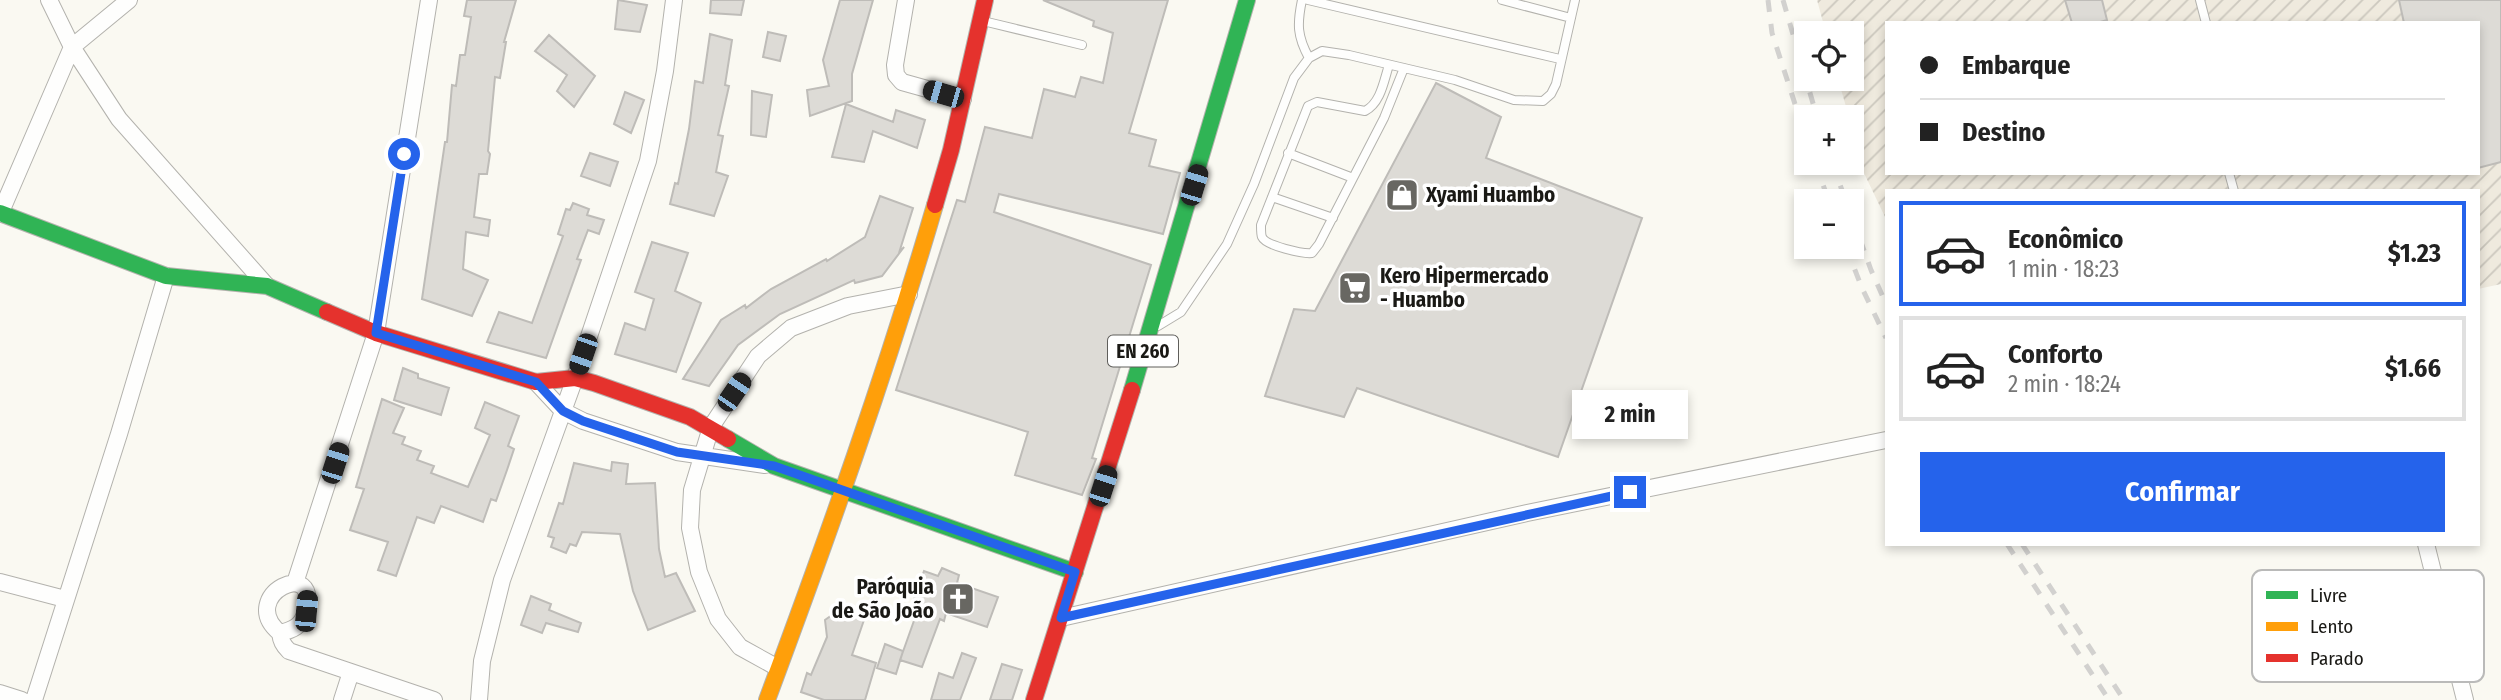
<!DOCTYPE html>
<html lang="pt">
<head>
<meta charset="utf-8">
<style>
  :root { --surface:#fff; --page:#f6f6f6; --text:#222; --muted:#767676; --line:#e0e0e0; --accent:#2563eb }
  body { margin:0; font-family:"Fira Sans Condensed",sans-serif; background:var(--page); color:var(--text); height:100vh; display:flex; flex-direction:column; font-size:26px; white-space:nowrap }
  * { box-sizing:border-box; margin:0 }
  p { font-size:23px; color:var(--muted) }
  .icon { flex:none; width:38px; height:38px; fill:none; stroke:currentColor; stroke-width:2; stroke-linecap:round; stroke-linejoin:round }
  .map { position:relative; flex:1; overflow:hidden }
  .panel { position:absolute; left:1885px; top:189px; width:595px; height:357px; display:flex; flex-direction:column; background:var(--surface); border-radius:0px; box-shadow:0 4px 10px #0003 }
  .panel>* { flex:none }
  .banner { position:absolute; left:1885px; top:21px; width:595px; height:154px; border-radius:0px; box-shadow:0 4px 10px #0003; display:grid; align-content:center; height:154px; padding:0 35px; background:var(--surface) }
  .tools { position:absolute; left:1794px; top:21px; display:grid; gap:14px }
  .tools a { display:grid; place-items:center; width:70px; height:70px; border-radius:0px; background:var(--surface); box-shadow:0 4px 10px #0003; font-size:35px }
  .end { position:absolute; width:32px; height:32px; margin:-16px; border:9px solid #2563eb; background:#fff; box-shadow:0 0 0 4px #fff }
  .from { border-radius:50% }
  .bubble { position:absolute; height:49px; border-radius:0px; background:var(--surface); box-shadow:0 4px 10px #0003; font-size:23px; font-weight:700; line-height:49px; text-align:center }
  .car { position:absolute; width:21px; height:42px; margin:-21px -10px; border-radius:9px; box-shadow:0 0 5px 2px #0007; background:linear-gradient(#222 24%,#8ab4d8 0 40%,#222 0 76%,#8ab4d8 0 86%,#222 0) }
  .banner b { display:flex; align-items:center; gap:24px; height:66px; font-size:26px }
  .banner b+b { border-top:2px solid var(--line) }
  .banner i { width:18px; height:18px; background:var(--text) }
  ul { padding:12px 0 0; list-style:none }
  li { display:flex; align-items:center; gap:21px; height:105px; margin:0 14px 10px; padding:0 21px; border:4px solid var(--line); border-radius:0px }
  li div { flex:1 }
  li b { display:block; font-size:26px }
  li em { font-style:normal; font-weight:700 }
  li.current { border-color:var(--accent) }
  li>.icon { width:63px; height:63px; stroke-width:1.5 }
  .primary-button { display:flex; gap:14px; margin-top:auto; padding:14px 35px }
  .primary-button a { flex:1; height:80px; border-radius:0px; background:var(--accent); color:#fff; font-size:28px; font-weight:700; line-height:80px; text-align:center }
  .map>svg:first-child { display:block }
</style>
</head>
<body>
<div class="map">
<svg width="2501" height="700" viewBox="0 0 2501 700">
  <defs>
    <pattern id="industrial-furrows" width="10" height="10" patternUnits="userSpaceOnUse" patternTransform="scale(1.75)"><rect width="10" height="10" fill="#efeade"/><path d="M-1 1l2-2M0 10L10 0M9 11l2-2" fill="none" stroke="#ccc8be"/></pattern>
  </defs>
  <rect width="100%" height="100%" fill="#faf9f2"/>
  <!-- industrial -->
  <path fill="url(#industrial-furrows)" fill-rule="evenodd" d="M1817 0H2501V284L2478 289V191H1886V219L1863 171 1852 128V117H1849L1838 79H1852V33H1826ZM1886 23H2478V173H1886Z"/>
  <!-- building -->
  <path fill="#dddbd6" stroke="#bebcb8" stroke-width="2" d="M467 0H516L504 42H506L500 78 495 77 488 151 490 154 487 174H479L474 217 490 220 488 236 466 232 463 269 488 280 472 316 422 299 445 142H447L452 85 456 86 460 55H465L471 17 464 16Z
    M618 0 647 5 640 32 615 29Z
    M711 0H744L741 15 710 13Z
    M840 0H873L852 74V101L810 116 807 90 829 86 823 60Z
    M1043 0H1168L1129 133 1156 140 1149 166 1180 173 1163 234 999 194 994 212 1151 265 1092 458 1096 459 1082 495 1015 475 1028 432 896 390 957 200 965 202 985 127 1032 138 1044 89 1075 97 1081 77 1103 83 1113 33 1093 26 1094 21Z
    M2065 0H2102L2107 20 2097 23H2072Z
    M2399 0H2501V162L2478 168V23H2404Z
    M768 32 786 36 780 61 763 57Z
    M710 34 732 40 725 85 729 86 718 135 723 136 716 172 728 176 714 216 670 204 675 183 678 184 689 129 695 81 703 83Z
    M549 35 595 76 574 107 557 91 567 75 535 51Z
    M1436 83 1501 117 1486 158 1642 218 1558 457 1357 388 1344 417 1265 396 1294 309 1315 311Z
    M752 91 772 95 766 137 751 135Z
    M625 92 644 100 631 133 614 124Z
    M846 104 893 122 896 110 925 120 917 148 873 131 864 162 832 157Z
    M590 153 618 162 610 186 581 176Z
    M880 196 913 208 899 253 904 247 882 276 855 283 854 280 780 314 738 345 709 386 683 379 721 320 745 305 746 308 771 289 826 259 827 261 865 237Z
    M573 203 589 209 587 215 604 220 599 234 588 230 577 259 581 260 546 358 487 342 499 312 532 323 563 236 558 234 566 209 570 210Z
    M652 242 688 253 675 291 701 303 676 372 615 354 625 323 645 330 654 299 635 292Z
    M403 368 418 374V378L449 388 441 415 394 400Z
    M382 399 404 408 393 433 405 437 402 444 421 451 417 460 434 466 431 473 468 487 490 435 475 428 485 402 519 416 508 446 514 449 507 470 496 501 491 499 483 522 441 506 434 523 417 517 396 576 378 570 388 542 350 530 364 489 356 487Z
    M612 462 628 464 626 484 655 483 659 549 665 577 676 573 695 611 648 630 633 591 620 534 582 532 576 546 570 544 566 553 551 547 554 538 548 536 559 503 563 504 574 463 611 471Z
    M942 568 959 575 957 583 998 597 987 627 946 613 944 621 940 619 922 667 900 660 921 601 914 599 924 571 938 576Z
    M531 596 551 604 549 610 581 623 578 632 546 623 542 633 521 625Z
    M840 612 864 620 852 655 876 663 865 700H824L801 692 807 673 811 675 827 637 825 620 832 615 838 616Z
    M885 644 903 651 896 674 877 668Z
    M962 653 976 658 960 700H931L939 673 953 678Z
    M1002 664 1022 670 1012 700H990Z"/>
  <g fill="none" stroke-linecap="round" stroke-linejoin="round">
    <defs>
      <path id="lane" d="M1302 0C1297 24 1297 36 1309 58
        M1308 0 1560 59
        M1502 0 1571 18
        M2200 0 2206 23
        M983 21 1082 45
        M1389 65C1384 80 1381 103 1365 111L1317 102 1308 106 1261 225C1261 227 1261 235 1262 237 1266 246 1303 254 1312 253L1319 244 1384 118 1404 68
        M1288 153 1353 178
        M2229 173 2234 191
        M1272 197 1333 218
        M1158 326 1181 312 1227 244 1254 184 1294 78 1309 58 1322 51 1349 55 1455 80 1514 100 1543 101 1551 94 1556 84 1575 0"/>
      <path id="street" d="M49 0 72 47 119 119 267 286
        M906 0 895 65 896 75 902 82 963 99
        M0 214 72 47 129 0
        M536 382 563 411 583 421 677 452 765 465
        M2426 544 2465 700
        M0 582 65 599
        M295 583 376 333 429 0
        M1061 618 1527 513 1886 440
        M280 633C293 630 301 626 305 614 323 553 235 596 280 633 281 641 283 645 289 651L434 700
        M778 668 740 647 718 619 699 572 690 528 692 490 711 427 758 356 791 328 848 306 909 294
        M0 693 22 700
        M34 700 119 434 166 276
        M342 700 351 672
        M479 700 482 661 502 580 575 378 648 161 665 71 674 0"/>
      <path id="fast" d="M0 213 166 276 267 286 327 312
        M1132 390 1247 0
        M728 439 774 466 1075 572"/>
      <path id="slow" d="M767 700C828 536 886 373 935 205"/>
      <path id="jam" d="M935 205 951 150 985 0
        M327 312 376 333 536 382 575 378 594 383 690 417 728 439
        M1034 700 1132 390"/>
    </defs>
    <!-- lane casing -->
    <use href="#lane" stroke="#b3b2ad" stroke-width="10"/>
    <!-- street casing -->
    <use href="#street" stroke="#b3b2ad" stroke-width="18"/>
    <!-- fast casing -->
    <use href="#fast" stroke="#b3b2ad" stroke-width="18"/>
    <!-- slow casing -->
    <use href="#slow" stroke="#b3b2ad" stroke-width="18"/>
    <!-- jam casing -->
    <use href="#jam" stroke="#b3b2ad" stroke-width="18"/>
    <!-- lane -->
    <use href="#lane" stroke="#fefefd" stroke-width="8"/>
    <!-- street -->
    <use href="#street" stroke="#fefefd" stroke-width="16"/>
    <!-- fast -->
    <use href="#fast" stroke="#30b455" stroke-width="16"/>
    <!-- slow -->
    <use href="#slow" stroke="#ff9f0a" stroke-width="16"/>
    <!-- jam -->
    <use href="#jam" stroke="#e5322d" stroke-width="16"/>
    <!-- rail -->
    <path stroke="#d2d1cf" stroke-width="5" stroke-dasharray="12 12" stroke-linecap="butt" d="M1768 0 1772 33 1806 138
      M1783 0 1817 117
      M1815 163 1829 201
      M1832 163 1846 201
      M1852 217 1871 270 1886 304
      M1846 247 1862 288 1886 338
      M2007 544 2109 700
      M2022 544 2124 700"/>
  </g>
  <g fill="none" stroke-linecap="round" stroke-linejoin="round">
    <!-- route -->
    <path stroke="#2563eb" stroke-width="9" d="M404 154 376 333 536 382 563 411 583 421 677 452 774 466 1075 572 1061 618 1630 492"/>
  </g>
  <!-- icons -->
  <defs>
    <symbol id="shop-square" viewBox="-11 -11 22 22"><rect x="-9" y="-9" width="18" height="18" rx="4" fill="#686762" stroke="#fff"/><path d="M-5-2.5h2.3a2.7 3.5 0 0 1 5.4 0H5L5.5 6h-11ZM-1.5-2.5h3a1.5 2.3 0 0 0-3 0Z" fill="#fff"/></symbol>
    <symbol id="supermarket-square" viewBox="-11 -11 22 22"><rect x="-9" y="-9" width="18" height="18" rx="4" fill="#686762" stroke="#fff"/><path d="M-6-5.5h2.5l.6 2H6L4.5 2H-2.5L-4.4-4H-6ZM-1.5 3.2a1.3 1.3 0 1 0 .1 0ZM3 3.2a1.3 1.3 0 1 0 .1 0Z" fill="#fff"/></symbol>
    <symbol id="church-square" viewBox="-11 -11 22 22"><rect x="-9" y="-9" width="18" height="18" rx="4" fill="#686762" stroke="#fff"/><path d="M-1.2-6h2.4v3.5h3.3v2.4h-3.3V6h-2.4V-.1h-3.3v-2.4h3.3Z" fill="#fff"/></symbol>
  </defs>
  <g fill-rule="evenodd">
    <use href="#shop-square" x="1383" y="176" width="38" height="38"/>
    <use href="#supermarket-square" x="1336" y="269" width="38" height="38"/>
    <use href="#church-square" x="939" y="580" width="38" height="38"/>
  </g>
  <g text-anchor="middle" stroke-width="7" stroke-linejoin="round" paint-order="stroke">
    <!-- shield labels -->
    <rect fill="#fff" stroke="#5f5e5b" stroke-width="2" x="1108" y="335.5" width="70" height="31" rx="5"/>
    <g font-size="19" font-weight="bold" fill="#1a1915">
      <text x="1143" y="358">EN 260</text>
    </g>
    <!-- poi labels -->
    <g font-size="21" font-weight="bold" fill="#1a1915" stroke="#fff" text-anchor="start">
      <text x="1426" y="202">Xyami Huambo</text>
      <text x="1380" y="283">Kero Hipermercado<tspan x="1380" dy="24">- Huambo</tspan></text>
      <text x="934" y="594" text-anchor="end">Paróquia<tspan x="934" dy="24">de São João</tspan></text>
    </g>
  </g>
  <!-- legend -->
  <rect x="2252" y="570" width="232" height="112" rx="10" fill="#fff" stroke="#babab9" stroke-width="2"/>
  <rect x="2266" y="591" width="32" height="8" fill="#30b455"/>
  <rect x="2266" y="622" width="32" height="9" fill="#ff9f0a"/>
  <rect x="2266" y="654" width="32" height="8" fill="#e5322d"/>
  <g font-size="19" fill="#1a1915">
    <text x="2310" y="602">Livre</text>
    <text x="2310" y="633">Lento</text>
    <text x="2310" y="665">Parado</text>
  </g>
</svg>
<div class="tools">
<a><svg class="icon" aria-label="locate" viewBox="0 0 24 24"><circle cx="12" cy="12" r="6"/><path d="M12 2v4M12 18v4M2 12h4M18 12h4"/></svg></a>
<a>+</a>
<a>−</a>
</div>
<i class="end from" style="left:404px;top:154px"></i>
<i class="end" style="left:1630px;top:492px"></i>
<div class="bubble" style="left:1572px;top:390px;width:116px">2 min</div>
<i class="car" style="left:943px;top:94px;rotate:286deg"></i>
<i class="car" style="left:1194px;top:185px;rotate:17deg"></i>
<i class="car" style="left:583px;top:354px;rotate:199deg"></i>
<i class="car" style="left:734px;top:392px;rotate:34deg"></i>
<i class="car" style="left:335px;top:463px;rotate:18deg"></i>
<i class="car" style="left:1103px;top:486px;rotate:18deg"></i>
<i class="car" style="left:306px;top:611px;rotate:5deg"></i>
<div class="banner">
<b><i class="from"></i>Embarque</b>
<b><i></i>Destino</b>
</div>
<section class="panel">
<ul>
<li class="current"><svg class="icon" aria-label="car" viewBox="0 0 24 24"><path d="M5 17H2v-5l4-1 3-4h7l3 4 3 1v5h-3M9 17h6M6 11h13"/><circle cx="7" cy="17" r="2"/><circle cx="17" cy="17" r="2"/></svg><div><b>Econômico</b><p>1 min · 18:23</p></div><em>$1.23</em></li>
<li><svg class="icon" aria-label="car" viewBox="0 0 24 24"><path d="M5 17H2v-5l4-1 3-4h7l3 4 3 1v5h-3M9 17h6M6 11h13"/><circle cx="7" cy="17" r="2"/><circle cx="17" cy="17" r="2"/></svg><div><b>Conforto</b><p>2 min · 18:24</p></div><em>$1.66</em></li>
</ul>
<div class="primary-button"><a>Confirmar</a></div>
</section>
</div>
</body>
</html>
